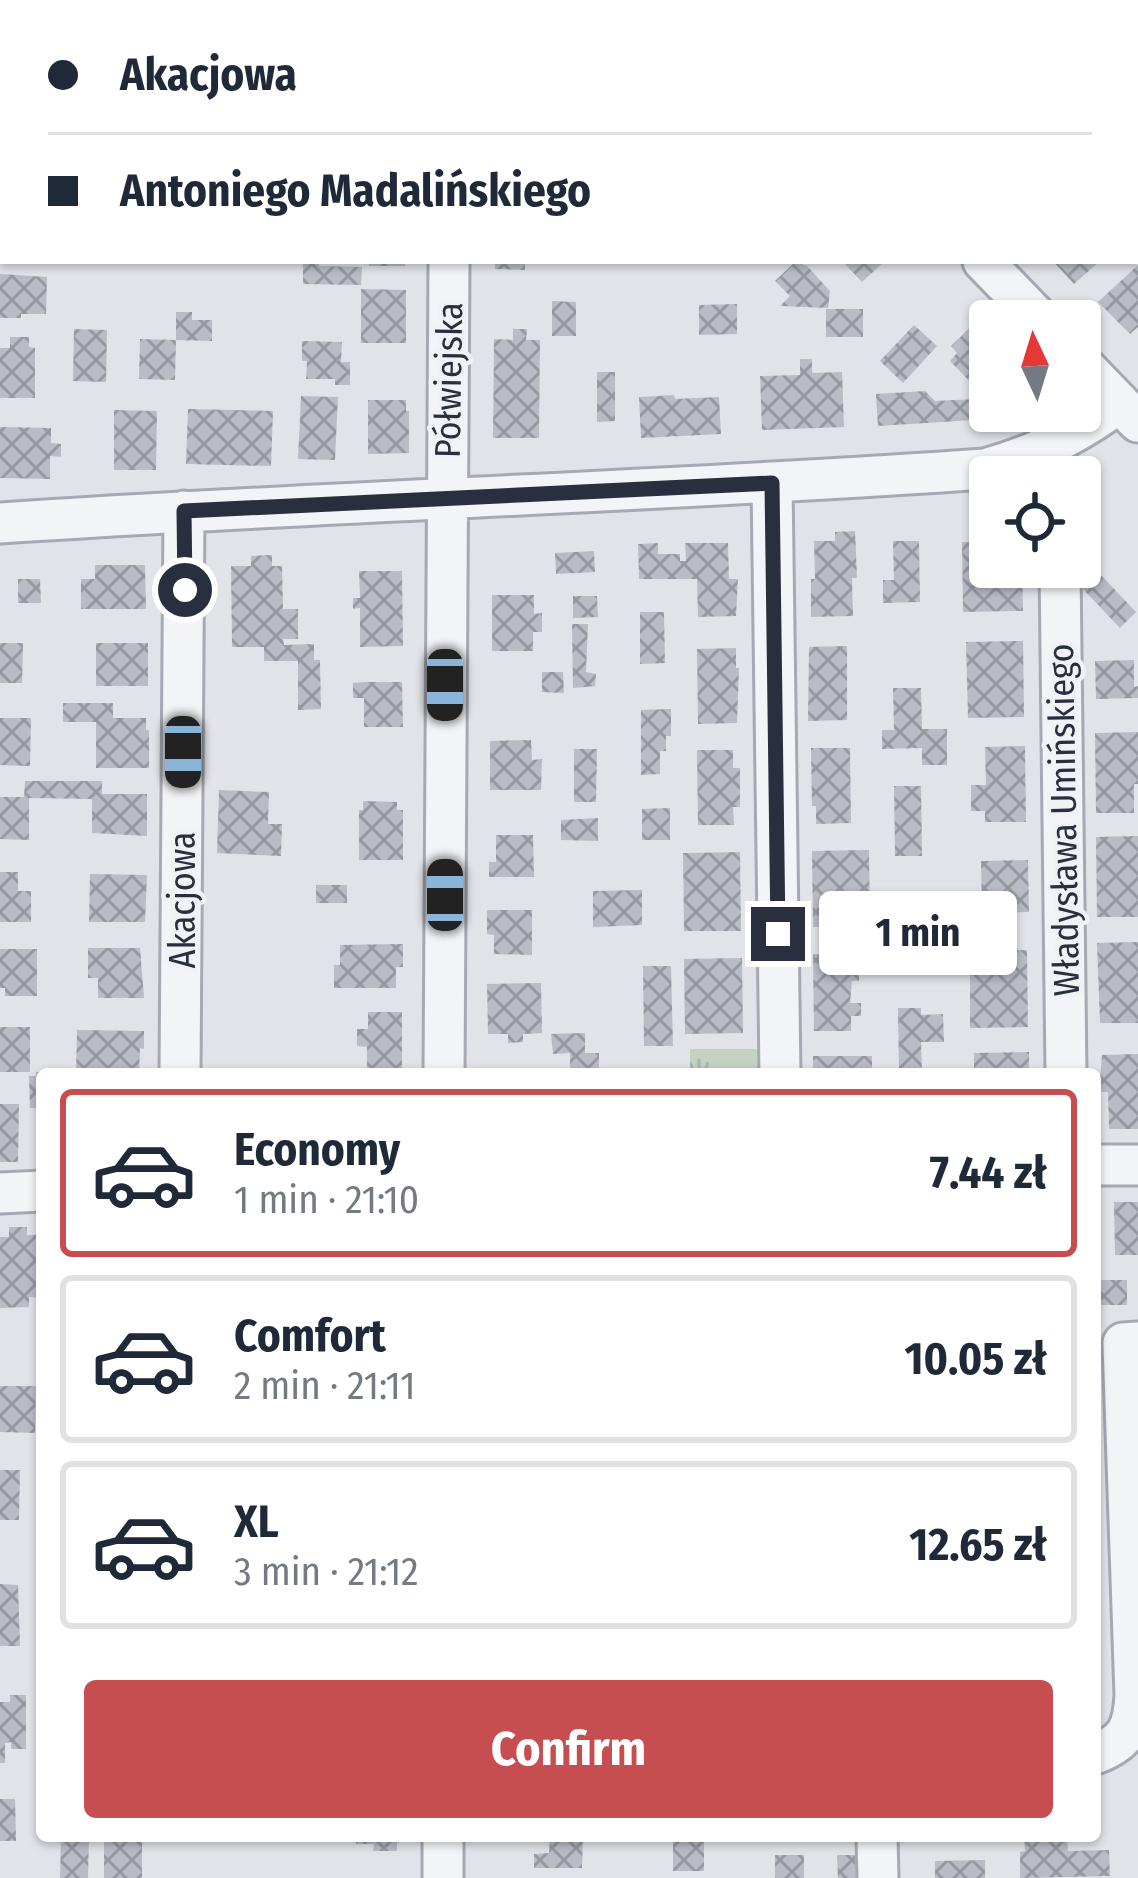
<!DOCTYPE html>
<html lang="en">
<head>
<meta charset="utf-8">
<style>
  :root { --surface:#fff; --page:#f6f6f7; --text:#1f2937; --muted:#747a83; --line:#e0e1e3; --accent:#c64e51 }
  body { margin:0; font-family:"Fira Sans Condensed",sans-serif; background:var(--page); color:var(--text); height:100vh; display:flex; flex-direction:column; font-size:45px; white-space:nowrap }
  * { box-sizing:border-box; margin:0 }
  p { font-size:39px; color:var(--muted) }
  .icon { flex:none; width:66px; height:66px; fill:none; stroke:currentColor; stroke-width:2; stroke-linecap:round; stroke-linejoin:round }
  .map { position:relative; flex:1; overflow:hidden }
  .panel { position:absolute; left:36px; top:1068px; width:1065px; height:774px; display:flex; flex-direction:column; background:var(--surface); border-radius:12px; box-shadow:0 3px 9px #0004 }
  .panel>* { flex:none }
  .hud { position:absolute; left:0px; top:0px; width:1140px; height:264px; box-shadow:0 3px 9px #0004; display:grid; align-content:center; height:264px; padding:0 48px; background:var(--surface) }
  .needle { width:78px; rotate:356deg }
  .fabs { position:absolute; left:969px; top:300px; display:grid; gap:24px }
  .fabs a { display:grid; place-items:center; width:132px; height:132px; border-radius:12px; background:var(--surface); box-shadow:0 3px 9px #0004; font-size:60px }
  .end { position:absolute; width:54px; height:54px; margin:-27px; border:15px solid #2a2f3f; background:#fff; box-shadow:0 0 0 6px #fff }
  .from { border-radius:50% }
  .bubble { position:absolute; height:84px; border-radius:12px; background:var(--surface); box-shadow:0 3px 9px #0004; font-size:39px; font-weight:700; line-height:84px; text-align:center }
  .car { position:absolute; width:36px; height:72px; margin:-36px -18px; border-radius:15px; box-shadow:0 0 9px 3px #0007; background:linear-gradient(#222 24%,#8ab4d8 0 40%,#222 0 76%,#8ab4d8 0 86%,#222 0) }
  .hud b { display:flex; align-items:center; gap:42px; height:114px; font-size:45px }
  .hud b+b { border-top:3px solid var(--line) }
  .hud i { width:30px; height:30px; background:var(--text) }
  ul { padding:21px 0 0; list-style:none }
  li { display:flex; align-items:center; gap:36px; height:168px; margin:0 24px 18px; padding:0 24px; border:6px solid var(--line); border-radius:12px }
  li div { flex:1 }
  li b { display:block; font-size:45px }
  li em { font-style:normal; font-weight:700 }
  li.on { border-color:var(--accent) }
  li>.icon { width:108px; height:108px; stroke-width:1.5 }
  .primary-button { display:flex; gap:24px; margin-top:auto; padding:24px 48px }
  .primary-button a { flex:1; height:138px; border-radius:12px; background:var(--accent); color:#fff; font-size:48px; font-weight:700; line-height:138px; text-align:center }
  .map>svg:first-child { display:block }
</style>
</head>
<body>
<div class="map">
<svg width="1138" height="1878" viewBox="0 0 1138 1878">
  <defs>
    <pattern id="park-tufts" width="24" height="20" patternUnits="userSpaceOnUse" patternTransform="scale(3)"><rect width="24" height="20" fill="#c5d2c3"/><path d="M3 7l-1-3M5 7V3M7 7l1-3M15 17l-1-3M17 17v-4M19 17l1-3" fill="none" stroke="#a9b5a9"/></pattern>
    <pattern id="building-cross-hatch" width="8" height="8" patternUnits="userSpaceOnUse" patternTransform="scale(3)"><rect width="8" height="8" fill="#b9bcc5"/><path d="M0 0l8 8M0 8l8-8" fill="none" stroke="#9799a1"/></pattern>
  </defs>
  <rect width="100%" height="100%" fill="#e1e3e9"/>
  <!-- park -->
  <path fill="url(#park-tufts)" d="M690 1049H759V1074H690Z"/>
  <!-- building -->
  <path fill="url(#building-cross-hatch)" d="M303 261H319V266L362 267 361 285 303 284Z
    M368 261H405V266H369Z
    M495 261H525V270L495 269Z
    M842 261H885L862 282Z
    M1053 261H1100L1074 284Z
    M795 262 807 266 830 291 828 308 780 306 790 296 775 281Z
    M1138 265V327L1130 334 1098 302Z
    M0 274 47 277 46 314H21V318H0Z
    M361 289 406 290V343H361Z
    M552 301 576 302V336H552Z
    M737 304V334L699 335V305Z
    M826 309H863V337H826Z
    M176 312H192V320H212V341L176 340Z
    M914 325 937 346 903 383 880 361Z
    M973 325 990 344V411H997L988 419 982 413 974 420 878 426 876 394 925 391 935 401 975 399 981 393 950 361 957 353 951 346Z
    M74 329 107 330 106 382 73 381Z
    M513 329H527L526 340H540L539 438H493L494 339 513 340Z
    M10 337H29V347L35 348V398H0V348H10Z
    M140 339 176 340 175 380 139 379Z
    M302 341 342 342 341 362H350V385H335V379H306L307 361H302Z
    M800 359H812V373L842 372 844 427 762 430 760 376 800 375Z
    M597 372H615V421L597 422Z
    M674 395 675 399 719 397 721 434 641 438 639 397Z
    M301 396 338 397 335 460 298 459Z
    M368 400H406V411H409V453L368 454Z
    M188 409 273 411 271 466 186 464Z
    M114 410 157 411 156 470H114Z
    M0 427 51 428V443L61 444V457L50 456V479L0 478Z
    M855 531 857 578H852L853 616 811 617V579H815L814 541H835V532Z
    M893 541H919L920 602 883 603V580H894Z
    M962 542H990V567H1022L1023 611 963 612Z
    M658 543V554H680V561H686L685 543H728L729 579H738L736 616 698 617 697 579H639L638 544Z
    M594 551 595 572 556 574 555 553Z
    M272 555V566H282L283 609H298V639H283L284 645 314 644V660H320L321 709 298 710V661H264V647H232L231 566H251V556Z
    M95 565H145L146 609H81V579H95Z
    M359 571H402L403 646 360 647V608L353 609V598H360Z
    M1098 572 1136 612 1120 628 1082 588Z
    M18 579H40L41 603H18Z
    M492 595H534V614L542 613V632H533V651H492Z
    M573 596H597L598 617 573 618Z
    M640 612H664L665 663 640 664Z
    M572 624H588L586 672 596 674 595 686 573 688Z
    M1023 641 1024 717 968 718 966 642Z
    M0 643H23L22 683H0Z
    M96 643H148V686H96Z
    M847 646V720L808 721 809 647Z
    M736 648V668H739L737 723 698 724 697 649Z
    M1134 660V687L1138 686V698L1096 699 1095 661Z
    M542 672H563L564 693 542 692Z
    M364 682H402L403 727H364V698H353V683Z
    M893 688H921L922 729H947V765H922V748L882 749V730H894Z
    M63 703H113V718H146V730H149V768H96V722H63Z
    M671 709V736H666V751H660V774L641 775V710Z
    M0 718H31L30 766 0 765Z
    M1138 732V784H1134V813H1096L1095 733Z
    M531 740 532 760 542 759 541 790H490V741Z
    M1025 746 1026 822H985V811H971V785H986L985 747Z
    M811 748H850L851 823 816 824V806H812Z
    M574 749H597L596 802H574Z
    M697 750H733V768H740V807H733L734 825H698Z
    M25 781H102V794H147V836L92 833V799L29 798V840L0 839V797H24Z
    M894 786H921L922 856H895Z
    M219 790 269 792 268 824H282L281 856 217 853Z
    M363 801 397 802V810H403V860H359V810H363Z
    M670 808V840H642V809Z
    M598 818V841L561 840V820Z
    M496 835H533L534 877H489V862H496Z
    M1138 836V917H1097L1096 837Z
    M869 850 870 926 813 927 812 851Z
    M740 852 741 931H684L683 853Z
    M1028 860 1029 912 982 913 981 861Z
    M0 872H18V891H31V922H0Z
    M90 874 147 875 145 922H89Z
    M316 885H347V903H316Z
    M642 890V925L593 927V891Z
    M487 910H532V955L494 954V935L487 934Z
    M920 939H947V965H920Z
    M1138 942V1023H1100L1097 943Z
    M403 944V967H396V988H334V965H340V945Z
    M88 948H140L144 998H98V978H88Z
    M0 949H37V996H5V988H0Z
    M1027 950 1028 1027 970 1028V951Z
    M813 954H851L852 969H859V981H852L850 1003H861V1016H851V1031H814Z
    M742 958 743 1033 685 1034 684 959Z
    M643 966H671L673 1046H644Z
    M541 983 542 1033 523 1034V1042L508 1043V1034H488L487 984Z
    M898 1008H921V1015L943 1014 944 1042H921L922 1071H899Z
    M368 1012H402V1074H367V1047L357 1046V1029H368Z
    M0 1027H30V1072H0Z
    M77 1030 144 1031V1049L140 1048 139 1074H76Z
    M585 1033V1053H599V1074H570V1053L553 1054 551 1034Z
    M1029 1052V1074H974V1053Z
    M1138 1054V1129H1109L1108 1092H1099L1102 1055Z
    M813 1056H872V1074H813Z
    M299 1068H328V1074H299Z
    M498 1068H527V1074H498Z
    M36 1072H42V1108H30L29 1076H36Z
    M0 1104H19L18 1162H0Z
    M1114 1202H1138V1255H1115Z
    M9 1227H27V1235H42V1298L29 1297V1307L0 1308V1237H9Z
    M1099 1280H1127V1305H1100Z
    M0 1386H36L35 1433 0 1432Z
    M0 1470H20L19 1520H0Z
    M0 1584 18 1585 20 1646H0Z
    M10 1695H26V1749H11V1742L5 1743V1763H0V1702H10Z
    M0 1799H15L16 1841H0Z
    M61 1836H89L88 1878H60Z
    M356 1836H397V1851H373L374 1844H356Z
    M550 1836H583L582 1868H534V1854L549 1853Z
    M1024 1836H1067L1068 1851 1109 1850 1110 1876 1020 1878V1852L1025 1851Z
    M104 1840H142V1878H104Z
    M673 1842H704V1871H673Z
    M775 1855H804V1878H775Z
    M837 1855H857L858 1878H838Z
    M985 1860V1878H935V1861Z"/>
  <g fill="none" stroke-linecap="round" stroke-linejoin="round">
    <defs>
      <path id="minor" d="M736 0 739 3
        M450 3V0
        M1099 3V0
        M983 261 1041 321
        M1080 362 1138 422
        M772 483 780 1074
        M0 523C328 501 657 492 985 469 1033 456 1079 433 1119 403
        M1060 567 1066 1074
        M180 1074 184 511
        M444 1074 449 261
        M1095 1165H1138
        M0 1193 42 1191
        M1095 1754C1127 1742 1133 1728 1135 1696L1123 1343 1138 1342
        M877 1836 878 1878
        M443 1878V1836"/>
    </defs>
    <!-- minor casing -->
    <use href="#minor" stroke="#a6a9b3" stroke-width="45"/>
    <!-- minor -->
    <use href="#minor" stroke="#f3f4f7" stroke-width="39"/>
  </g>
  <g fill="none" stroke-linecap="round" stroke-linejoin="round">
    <!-- route -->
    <path stroke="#2a2f3f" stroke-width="15" d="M185 590 184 511 772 483 778 934"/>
  </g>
  <g text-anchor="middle" stroke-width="9" stroke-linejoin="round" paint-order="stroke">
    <!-- street labels -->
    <g font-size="36" fill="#2a2f3f" stroke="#f0f2f6">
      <text transform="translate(448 380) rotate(-89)" y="13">Półwiejska</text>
      <text transform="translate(1063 820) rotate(-91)" y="13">Władysława Umińskiego</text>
      <text transform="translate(182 900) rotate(-90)" y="13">Akacjowa</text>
    </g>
  </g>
</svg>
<div class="fabs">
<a><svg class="needle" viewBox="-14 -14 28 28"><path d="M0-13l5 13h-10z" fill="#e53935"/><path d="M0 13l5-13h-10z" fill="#747a83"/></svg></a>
<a><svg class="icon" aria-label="locate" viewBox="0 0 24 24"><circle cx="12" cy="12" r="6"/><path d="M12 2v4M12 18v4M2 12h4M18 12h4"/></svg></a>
</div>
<i class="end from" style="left:185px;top:590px"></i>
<i class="end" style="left:778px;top:934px"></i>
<div class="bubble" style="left:819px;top:891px;width:198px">1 min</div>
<i class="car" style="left:445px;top:685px;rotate:180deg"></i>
<i class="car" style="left:183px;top:752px;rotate:180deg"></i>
<i class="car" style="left:445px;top:895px;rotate:0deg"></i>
<div class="hud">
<b><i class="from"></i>Akacjowa</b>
<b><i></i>Antoniego Madalińskiego</b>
</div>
<section class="panel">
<ul>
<li class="on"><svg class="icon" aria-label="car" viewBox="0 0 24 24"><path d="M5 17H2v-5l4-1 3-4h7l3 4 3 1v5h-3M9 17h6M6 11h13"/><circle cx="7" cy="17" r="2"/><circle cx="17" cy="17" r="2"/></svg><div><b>Economy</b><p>1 min · 21:10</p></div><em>7.44 zł</em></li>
<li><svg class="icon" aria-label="car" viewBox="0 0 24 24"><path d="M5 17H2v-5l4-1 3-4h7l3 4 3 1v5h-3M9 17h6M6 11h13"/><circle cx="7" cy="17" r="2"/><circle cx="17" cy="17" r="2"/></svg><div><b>Comfort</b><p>2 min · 21:11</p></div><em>10.05 zł</em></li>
<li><svg class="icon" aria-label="car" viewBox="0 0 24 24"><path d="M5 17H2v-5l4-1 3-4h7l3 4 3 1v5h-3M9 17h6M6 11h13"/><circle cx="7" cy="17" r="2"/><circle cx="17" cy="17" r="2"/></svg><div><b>XL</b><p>3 min · 21:12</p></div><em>12.65 zł</em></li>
</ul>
<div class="primary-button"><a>Confirm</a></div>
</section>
</div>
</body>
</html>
